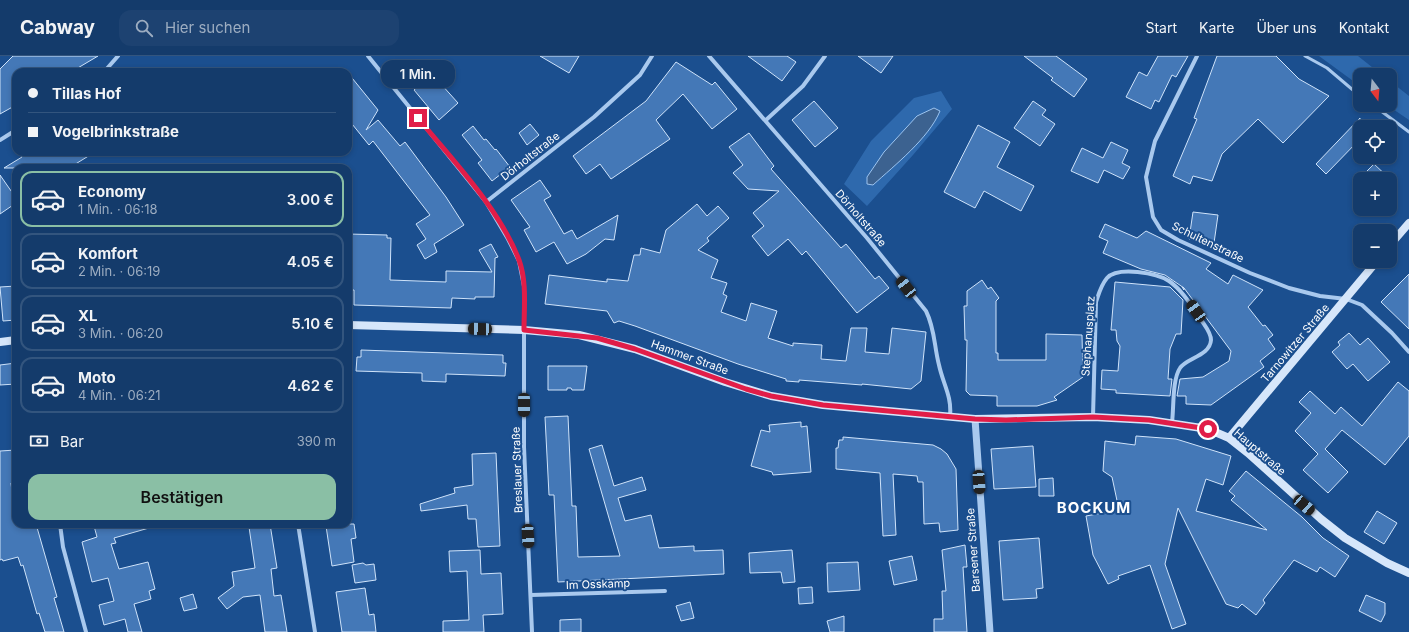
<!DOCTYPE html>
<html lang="de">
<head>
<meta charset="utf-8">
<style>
  :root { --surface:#143b6b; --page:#1d4271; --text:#f1f3f6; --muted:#9dadc1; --line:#33557e; --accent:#8abfa5 }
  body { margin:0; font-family:Inter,sans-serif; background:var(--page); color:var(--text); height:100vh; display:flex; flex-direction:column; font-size:15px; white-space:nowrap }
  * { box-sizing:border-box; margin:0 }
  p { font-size:13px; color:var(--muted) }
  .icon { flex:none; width:22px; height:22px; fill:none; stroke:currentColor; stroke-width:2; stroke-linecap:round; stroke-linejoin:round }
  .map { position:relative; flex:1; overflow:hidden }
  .sheet { position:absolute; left:12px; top:108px; width:340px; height:364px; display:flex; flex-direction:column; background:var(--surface); border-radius:12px; box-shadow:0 2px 6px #0003,0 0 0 1px var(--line) }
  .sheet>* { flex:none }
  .top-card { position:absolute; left:12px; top:12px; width:340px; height:88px; border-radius:12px; box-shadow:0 2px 6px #0003,0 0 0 1px var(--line); display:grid; align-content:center; height:88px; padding:0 16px; background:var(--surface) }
  .needle { width:26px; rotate:164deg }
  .fabs { position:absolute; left:1353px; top:12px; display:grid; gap:8px }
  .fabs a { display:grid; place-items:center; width:44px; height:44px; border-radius:8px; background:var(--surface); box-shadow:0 2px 6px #0003,0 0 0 1px var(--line); font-size:20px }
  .end { position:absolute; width:18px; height:18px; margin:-9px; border:5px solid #e11d48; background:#fff; box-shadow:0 0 0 2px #fff }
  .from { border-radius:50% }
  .bubble { position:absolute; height:28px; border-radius:12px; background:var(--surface); box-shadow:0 2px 6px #0003,0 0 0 1px var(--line); font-size:13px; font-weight:600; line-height:28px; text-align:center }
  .car { position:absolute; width:12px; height:24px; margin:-12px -6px; border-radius:5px; box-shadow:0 0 3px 1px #0007; background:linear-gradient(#222 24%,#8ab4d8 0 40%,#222 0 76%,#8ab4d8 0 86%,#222 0) }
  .top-card b { display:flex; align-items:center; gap:14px; height:38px; font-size:15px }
  .top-card b+b { border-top:1px solid var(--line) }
  .top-card i { width:10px; height:10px; background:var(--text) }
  ul { padding:7px 0 0; list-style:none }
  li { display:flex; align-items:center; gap:12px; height:56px; margin:0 8px 6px; padding:0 8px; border:2px solid var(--line); border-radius:12px }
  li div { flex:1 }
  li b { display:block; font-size:15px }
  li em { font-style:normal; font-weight:600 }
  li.active { border-color:var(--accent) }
  li>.icon { width:36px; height:36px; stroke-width:1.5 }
  .pay { display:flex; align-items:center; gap:10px; height:44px; padding:0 16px; font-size:15px }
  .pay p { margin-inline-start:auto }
  .cta { display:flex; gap:8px; margin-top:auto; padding:8px 16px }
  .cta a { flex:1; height:46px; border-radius:12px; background:var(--accent); color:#111; font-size:16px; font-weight:600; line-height:46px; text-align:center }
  header { display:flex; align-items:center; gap:24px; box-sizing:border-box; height:56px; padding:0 20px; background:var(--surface); border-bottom:1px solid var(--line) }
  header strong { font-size:19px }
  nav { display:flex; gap:22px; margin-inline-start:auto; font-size:14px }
  .search { width:280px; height:36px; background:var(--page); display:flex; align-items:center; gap:10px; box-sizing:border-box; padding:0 14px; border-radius:12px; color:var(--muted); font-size:15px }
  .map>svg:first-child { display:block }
</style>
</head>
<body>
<header>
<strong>Cabway</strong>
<div class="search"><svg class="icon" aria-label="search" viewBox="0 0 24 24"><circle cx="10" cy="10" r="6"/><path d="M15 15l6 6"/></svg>Hier suchen</div>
<nav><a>Start</a><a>Karte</a><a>Über uns</a><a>Kontakt</a></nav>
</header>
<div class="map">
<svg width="1409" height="576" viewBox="0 0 1409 576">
  <rect width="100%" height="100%" fill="#1b4f8f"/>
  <!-- green -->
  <path fill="#2e69ad" d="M1319 0H1358L1382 19H1360V30Z
    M1390 25 1409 40V64L1387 49H1390Z
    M941 35 952 53 913 99 867 150 844 128 871 85 914 42Z"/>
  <!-- water -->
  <path fill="#3c6290" stroke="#9cc4f0" d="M934 52 940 55C929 82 895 109 873 129L867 128V121L884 96 917 60Z"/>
  <!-- building -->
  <path fill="#4478b7" stroke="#cfe3fa" d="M13 0H98L71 16H16V49L0 58V13Z
    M540 0H579L569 17Z
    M748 0H787L796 6 782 25Z
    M858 0H893L881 17Z
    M1024 0H1056L1087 23 1074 41 1051 24 1053 22Z
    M1158 0H1188L1176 21 1172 19 1159 46 1155 44 1151 53 1126 41 1139 16 1147 20Z
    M1217 0H1276L1299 23 1329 40 1283 87 1258 63 1222 98 1212 125 1193 120 1190 128 1173 120 1197 63 1194 62Z
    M676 6 712 29 715 26 737 53 712 73 683 38 656 64 670 83 611 123 600 108 586 118 573 100 646 45Z
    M348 17 378 54 366 74 378 64 400 90 405 86 446 141 464 169 434 188 437 196 425 203 417 189 426 183 416 168 430 159 373 85 369 89 348 63Z
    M432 18 458 47 439 64 414 34Z
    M814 45 838 72 815 91 792 64Z
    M1033 45 1046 54 1042 59 1055 68 1040 90 1014 72Z
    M1360 62V83L1326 118 1316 108Z
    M530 68 539 79 527 89 519 77Z
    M978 69 1010 86 997 111 1034 130 1021 155 984 135 975 152 944 136Z
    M473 70 484 84 486 83 495 94 496 93 510 111 492 125 478 107 482 104 462 79Z
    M749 77 774 110 771 113 841 192 846 188 875 223 879 220 889 232 857 257 806 195 802 199 788 183 768 200 752 180 764 170 753 157 779 135 748 133 733 117 743 109 729 91Z
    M1111 86 1128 94 1122 107 1130 111 1123 123 1104 114 1098 127 1071 115 1082 92 1103 102Z
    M20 96H95L69 112H4L22 101Z
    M1374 108 1390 123H1359Z
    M0 119 16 142V147L0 158Z
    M540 124 551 140 544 144 564 178 572 174 577 183 618 159 614 184 605 183 586 198 567 208 554 186 536 196 524 174 530 171 511 144Z
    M697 148 707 160 718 150 729 162 707 182 709 185 698 194 718 204 711 222 727 227 723 238 727 240 721 256 746 265 751 247 777 255 768 282 793 290V287L822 289 821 303 846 305 851 272H867L865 296 889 298 892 272 926 276 921 325 911 333 862 328V329L799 324V326L786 325V323L738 308 635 270 619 265 614 267 607 255 545 248 549 219 607 226V223L628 225 634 199H640L641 192 660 197 666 174Z
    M1193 156 1218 159 1214 187 1189 183Z
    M1105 168 1137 182 1146 175 1211 207 1206 213 1228 228 1233 219 1263 234 1248 251 1263 270 1265 269 1273 279 1268 283 1275 293 1260 305 1264 311 1211 349 1186 348V340H1177L1180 323 1203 321 1229 305 1231 295 1184 232V234L1182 231 1184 232 1165 219 1141 213 1103 197 1108 185 1099 181Z
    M348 178 387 179V182H391L390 224 446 226V215L492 216 479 194 491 188 498 201 495 202 494 241H475V243L452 242 451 252 354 249V234H349L350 202H348Z
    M1409 218V273L1381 246Z
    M982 224 988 233 991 231 999 242 996 245V297H998V304H1046V278L1082 279 1083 321 1054 341 1057 344 1037 350H997V340L970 339 966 335 967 284H965L964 250H967V235Z
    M1115 226 1170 231 1183 244 1181 278H1176L1170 293 1168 323H1172L1170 340 1116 337V334L1101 333 1102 314 1118 315 1120 290 1117 285 1116 274H1111Z
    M16 230V264L3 265 0 231Z
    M1349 277 1360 289 1368 282 1390 306 1368 325 1353 308 1347 313 1332 296 1340 289 1338 286Z
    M361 294 503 299V307H506L505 320 446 318V326L422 325V317L356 315 357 301H361Z
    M16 307V328L0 329V309Z
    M548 310H587L584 334H572L571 332H567V334H548Z
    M1398 326 1409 335V380L1385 409 1342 374 1325 393 1348 416 1328 437 1303 414 1318 398 1295 375 1311 357 1299 346 1310 335 1335 358 1341 351 1362 370Z
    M568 360 572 450H576L578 501 620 500 589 393 602 389 614 430 642 421 646 434 618 442 625 465 651 459 659 492 694 490V495L723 494 724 518 558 526 554 439H549L545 361Z
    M801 366V371L807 370 811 416 773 419 772 416 751 410 761 374 770 376 769 369Z
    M1136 380 1176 383 1231 400 1223 429 1206 423 1196 455 1267 474 1231 444 1235 440 1229 435 1246 415 1302 461 1323 482 1349 500 1335 521 1320 511 1317 516 1294 504 1263 544 1265 547 1256 559 1242 548 1238 552 1226 548 1178 452 1165 508 1186 568 1172 573 1150 509 1118 520 1119 523 1108 528 1093 499 1086 460 1119 454 1112 421 1103 415 1105 385 1135 389Z
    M843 381 933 389 941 393 947 398 956 413 958 474 940 476 939 467 924 468 923 426H918L917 420 893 418 896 479 883 480 880 417 836 413V392H838L839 384H843Z
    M1033 390 1036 431 994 433 991 393Z
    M16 394V427H11L16 468H36L57 541 54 542 64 576H45L39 557 37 558 23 509 21 510 18 501 3 505 2 503 0 504V395Z
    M496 397 500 490 478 491 476 463H468L467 449 421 455 420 448 455 437 454 432 473 429 472 398Z
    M1053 422 1054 440H1039V423Z
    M1377 455 1397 467 1384 488 1364 476Z
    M103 468H149V472L114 482 116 487 111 488 119 513 148 506 155 533 149 535 151 543 134 548 142 576H128L125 563 104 569 99 549 114 545 108 522 92 526 82 486 97 481 94 470Z
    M270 468 277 512 271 513 274 540 281 539 287 576H265L260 539 243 541 227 553 218 542 234 530 232 516 255 512 249 471Z
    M336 468H354L356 482 351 483 354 506 332 510 326 470Z
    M1039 482 1043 532 1036 533 1037 542 1003 544 999 485Z
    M965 489 967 511H963L967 576H934V563H943L942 535H946L942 494Z
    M480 494 481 518 501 517 503 558 483 559 484 576H443V565L469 564 467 515 450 516 449 495Z
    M792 494 795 526 783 527 781 516 750 517 749 497Z
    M912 500 917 524 894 529 889 505Z
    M858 506 860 534 828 536 827 507Z
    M363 507 366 509 374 508 376 524 355 527 352 509Z
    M812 531 813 547 799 548 798 532Z
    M365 532 369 559 374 558 376 576H342L336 536Z
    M193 538 197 552 184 555 180 542Z
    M1366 539 1385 547V558L1381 566 1359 555Z
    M690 546 694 562 681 565 676 550Z
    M844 560V576H830L827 565Z
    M581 563V576H560V564Z"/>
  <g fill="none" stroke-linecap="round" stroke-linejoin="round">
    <!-- service -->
    <path stroke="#a9c9ee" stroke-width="3" d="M1305 0 1327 12 1360 40
      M1373 49 1409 76"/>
    <!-- minor -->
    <path stroke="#a9c9ee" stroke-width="4" d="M368 0 486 146 508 183 519 205 524 230V391L532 576
      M709 0 867 182 926 255C935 273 934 290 939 309 943 328 952 340 950 360
      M1197 0 1155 85 1146 121 1153 161 1161 174 1178 184 1250 217 1289 232 1320 240 1346 243 1362 249 1392 277 1409 296
      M104 16 118 0
      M766 64 803 30 825 0
      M0 84 16 74
      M486 146 594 61 640 19 652 0
      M1093 361 1096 246C1099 237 1101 229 1107 222 1118 210 1157 217 1169 225 1182 234 1191 249 1200 262 1204 269 1211 276 1211 284 1210 300 1186 302 1180 312 1172 324 1174 352 1172 366
      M60 468 63 491 86 576
      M298 468 315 576
      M531 539 665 535"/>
    <!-- tertiary -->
    <path stroke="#a9c9ee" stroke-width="7" d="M975 363 990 576"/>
    <!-- secondary -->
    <path stroke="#d6e6fa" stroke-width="8" d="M1390 189 1409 167
      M348 269 524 274 579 279 635 293 725 326 771 340 823 349 975 363 1093 361 1149 364 1208 373 1229 382 1248 397 1321 463 1345 482 1387 507 1409 517
      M0 286 16 284
      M1229 382 1377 205"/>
  </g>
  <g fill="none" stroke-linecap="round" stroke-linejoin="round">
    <!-- route -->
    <path stroke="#e11d48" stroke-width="5" d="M418 62C453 105 499 152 519 204 527 226 524 251 524 274L597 282 635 293 746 333 771 340 823 349 975 363 1006 364 1093 361 1149 364 1208 373"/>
  </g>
  <g text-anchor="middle" stroke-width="4" stroke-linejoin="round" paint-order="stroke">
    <!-- street labels -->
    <g font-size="11" fill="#fff" stroke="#1b4f8f">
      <text transform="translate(530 100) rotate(-38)" y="4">Dörholtstraße</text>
      <text transform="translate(861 162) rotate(49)" y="4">Dörholtstraße</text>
      <text transform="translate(1208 186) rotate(26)" y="4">Schultenstraße</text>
      <text transform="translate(1088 280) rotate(-86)" y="4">Stephanusplatz</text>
      <text transform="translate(1295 287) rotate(-50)" y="4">Tarnowitzer Straße</text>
      <text transform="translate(690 301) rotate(20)" y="4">Hammer Straße</text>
      <text transform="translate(1260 396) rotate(41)" y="4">Hauptstraße</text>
      <text transform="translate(517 414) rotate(-92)" y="4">Breslauer Straße</text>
      <text transform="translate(973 494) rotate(-94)" y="4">Barsener Straße</text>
      <text transform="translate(598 528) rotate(-2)" y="4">Im Osskamp</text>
    </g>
    <!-- district labels -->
    <g font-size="15" font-weight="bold" letter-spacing="1" fill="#fff" stroke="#1b4f8f">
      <text x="1094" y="457">BOCKUM</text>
    </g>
  </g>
</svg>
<div class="fabs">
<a><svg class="needle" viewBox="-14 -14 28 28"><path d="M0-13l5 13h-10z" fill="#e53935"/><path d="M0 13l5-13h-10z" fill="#9dadc1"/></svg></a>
<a><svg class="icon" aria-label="locate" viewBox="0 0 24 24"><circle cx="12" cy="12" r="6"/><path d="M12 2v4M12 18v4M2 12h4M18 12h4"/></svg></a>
<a>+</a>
<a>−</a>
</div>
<i class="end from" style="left:1208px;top:373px"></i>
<i class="end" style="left:418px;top:62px"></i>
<div class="bubble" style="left:381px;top:4px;width:74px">1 Min.</div>
<i class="car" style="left:906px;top:231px;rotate:322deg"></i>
<i class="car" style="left:1196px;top:255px;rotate:325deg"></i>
<i class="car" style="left:480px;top:273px;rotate:272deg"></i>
<i class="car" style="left:524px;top:349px;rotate:180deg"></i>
<i class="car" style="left:979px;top:426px;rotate:176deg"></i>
<i class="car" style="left:1304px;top:449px;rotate:131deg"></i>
<i class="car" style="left:528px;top:480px;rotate:177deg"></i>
<div class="top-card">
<b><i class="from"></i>Tillas Hof</b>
<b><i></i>Vogelbrinkstraße</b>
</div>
<section class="sheet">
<ul>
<li class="active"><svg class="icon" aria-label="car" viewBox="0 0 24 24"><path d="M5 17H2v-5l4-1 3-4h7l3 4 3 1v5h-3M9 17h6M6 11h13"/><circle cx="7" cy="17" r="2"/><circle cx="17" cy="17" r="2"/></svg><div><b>Economy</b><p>1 Min. · 06:18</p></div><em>3.00 €</em></li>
<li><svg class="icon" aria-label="car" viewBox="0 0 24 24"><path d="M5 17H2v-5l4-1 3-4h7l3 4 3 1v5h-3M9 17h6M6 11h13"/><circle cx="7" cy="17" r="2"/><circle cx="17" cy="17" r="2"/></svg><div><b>Komfort</b><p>2 Min. · 06:19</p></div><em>4.05 €</em></li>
<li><svg class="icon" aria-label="car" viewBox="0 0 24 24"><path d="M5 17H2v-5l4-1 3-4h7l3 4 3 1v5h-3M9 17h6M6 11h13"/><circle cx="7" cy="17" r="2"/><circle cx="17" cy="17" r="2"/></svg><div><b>XL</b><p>3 Min. · 06:20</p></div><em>5.10 €</em></li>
<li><svg class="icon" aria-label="car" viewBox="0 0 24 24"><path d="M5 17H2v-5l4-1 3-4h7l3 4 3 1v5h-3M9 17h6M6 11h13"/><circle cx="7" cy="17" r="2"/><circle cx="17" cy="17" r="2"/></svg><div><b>Moto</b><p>4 Min. · 06:21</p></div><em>4.62 €</em></li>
</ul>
<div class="pay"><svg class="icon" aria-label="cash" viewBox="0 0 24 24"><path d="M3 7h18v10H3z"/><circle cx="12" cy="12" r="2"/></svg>Bar<p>390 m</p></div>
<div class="cta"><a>Bestätigen</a></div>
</section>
</div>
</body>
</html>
